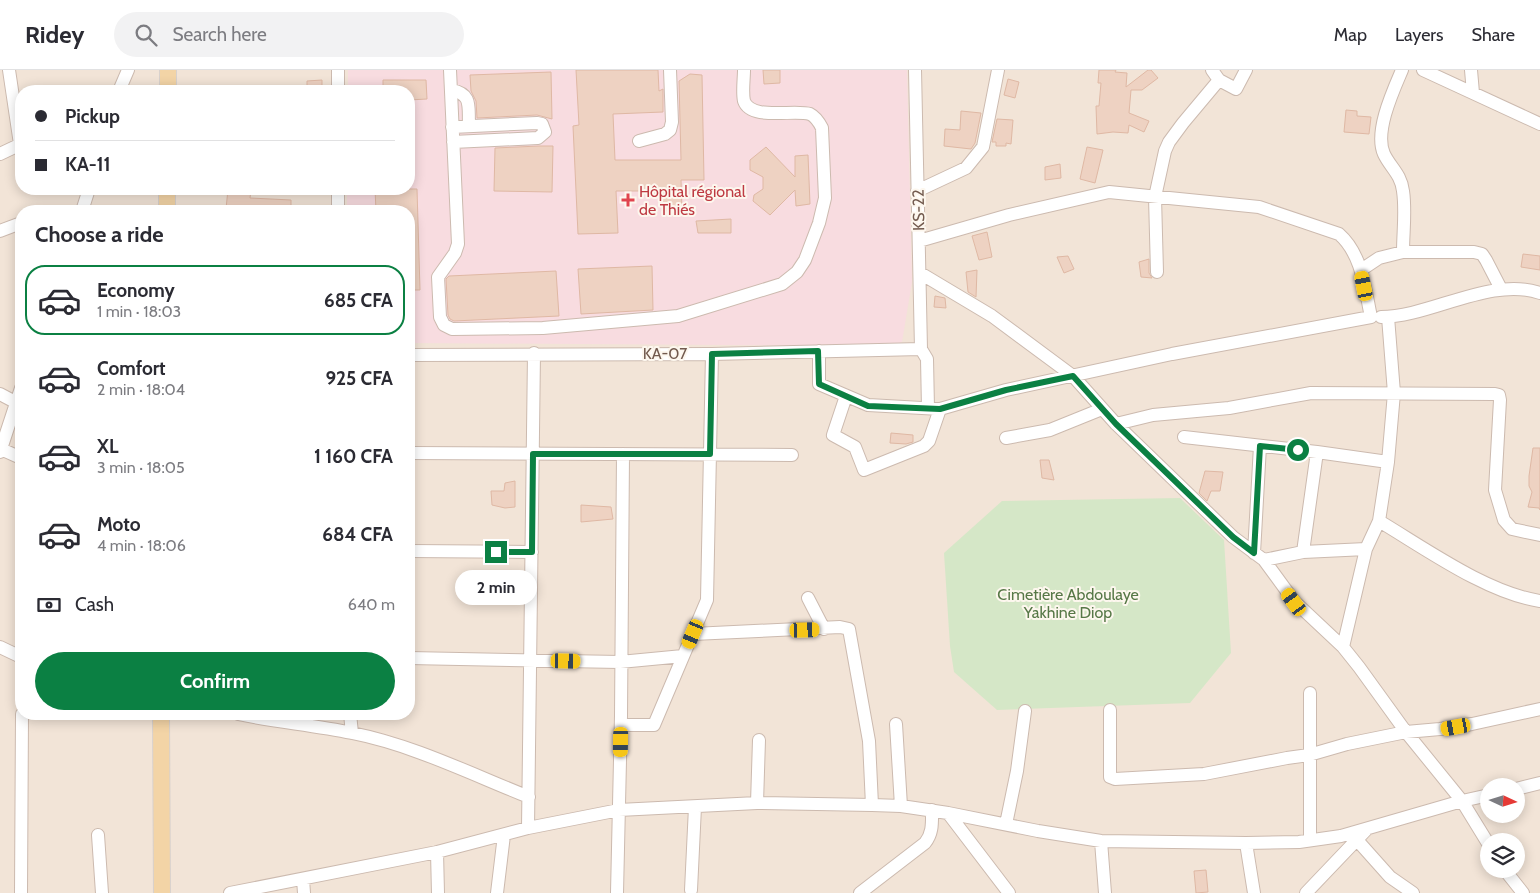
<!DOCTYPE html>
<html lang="en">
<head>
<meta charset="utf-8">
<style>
  :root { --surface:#fff; --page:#f2f2f3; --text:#2b2b33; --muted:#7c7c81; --line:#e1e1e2; --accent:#0b8043 }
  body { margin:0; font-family:Cabin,sans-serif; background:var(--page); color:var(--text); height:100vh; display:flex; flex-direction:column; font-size:19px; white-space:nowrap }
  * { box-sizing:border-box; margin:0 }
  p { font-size:16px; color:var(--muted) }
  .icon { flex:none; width:28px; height:28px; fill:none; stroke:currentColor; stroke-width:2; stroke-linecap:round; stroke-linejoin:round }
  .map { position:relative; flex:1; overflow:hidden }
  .details { position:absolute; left:15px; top:135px; width:400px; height:515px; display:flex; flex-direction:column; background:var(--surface); border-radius:20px; box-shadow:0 2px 12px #0003 }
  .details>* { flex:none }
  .banner { position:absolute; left:15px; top:15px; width:400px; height:110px; border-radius:20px; box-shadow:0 2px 12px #0003; display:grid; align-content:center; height:110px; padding:0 20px; background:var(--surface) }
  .needle { width:32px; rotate:94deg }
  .fabs { position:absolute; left:1480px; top:708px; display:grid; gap:10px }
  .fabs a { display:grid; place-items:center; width:45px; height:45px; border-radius:50%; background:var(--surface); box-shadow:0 2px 12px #0003; font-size:25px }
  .end { position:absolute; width:22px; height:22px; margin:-11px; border:6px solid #0b8043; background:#fff; box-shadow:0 0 0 2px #fff }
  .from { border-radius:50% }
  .bubble { position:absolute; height:35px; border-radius:18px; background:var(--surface); box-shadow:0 2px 12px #0003; font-size:16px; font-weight:700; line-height:35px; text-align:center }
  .car { position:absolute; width:15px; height:30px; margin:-15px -8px; border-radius:6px; box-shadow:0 0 4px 1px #0007; background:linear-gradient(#f5c518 24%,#345 0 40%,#f5c518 0 76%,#345 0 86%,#f5c518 0) }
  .banner b { display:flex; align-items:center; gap:18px; height:48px; font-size:19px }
  .banner b+b { border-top:1px solid var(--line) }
  .banner i { width:12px; height:12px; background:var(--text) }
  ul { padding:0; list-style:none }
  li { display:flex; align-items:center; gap:15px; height:70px; margin:0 10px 8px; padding:0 10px; border:2px solid transparent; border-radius:20px }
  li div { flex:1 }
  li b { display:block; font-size:19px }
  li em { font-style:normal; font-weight:700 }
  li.selected { border-color:var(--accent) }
  li>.icon { width:45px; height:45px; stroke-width:1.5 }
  h2 { padding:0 20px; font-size:22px; line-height:60px }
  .pay { display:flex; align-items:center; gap:12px; height:55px; padding:0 20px; font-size:19px }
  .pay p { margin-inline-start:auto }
  .button { display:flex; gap:10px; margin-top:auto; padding:10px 20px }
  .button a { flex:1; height:58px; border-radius:30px; background:var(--accent); color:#fff; font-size:20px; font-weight:700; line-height:58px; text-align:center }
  header { display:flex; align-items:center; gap:30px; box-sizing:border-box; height:70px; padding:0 25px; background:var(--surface); border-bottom:1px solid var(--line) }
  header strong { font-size:24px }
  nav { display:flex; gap:28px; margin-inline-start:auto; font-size:18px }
  .search { width:350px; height:45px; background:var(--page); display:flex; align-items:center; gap:12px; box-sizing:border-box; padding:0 18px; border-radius:28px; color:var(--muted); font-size:19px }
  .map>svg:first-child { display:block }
</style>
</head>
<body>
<header>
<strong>Ridey</strong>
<div class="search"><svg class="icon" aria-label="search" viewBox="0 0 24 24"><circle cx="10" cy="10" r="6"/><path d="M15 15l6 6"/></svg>Search here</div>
<nav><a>Map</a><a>Layers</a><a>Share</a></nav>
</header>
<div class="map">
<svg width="1540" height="823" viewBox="0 0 1540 823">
  <rect width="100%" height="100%" fill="#fbf3e8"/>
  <!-- residential -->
  <path fill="#f2e4d7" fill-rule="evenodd" d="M0 0H1540V823H0ZM21 21H409V119H21ZM21 141H409V644H21ZM1489 716H1516V744H1489ZM1489 771H1516V799H1489Z"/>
  <!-- medical -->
  <path fill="#f8dce0" d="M348 0H907L912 212 902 272 892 276 409 273V141H347V119H409V21H348Z"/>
  <!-- green -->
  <path fill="#d5e7c7" d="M1180 428 1224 470 1231 583 1190 633 997 640 954 602 950 576 944 483 1002 431Z"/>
  <!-- building -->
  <path fill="#eed2c2" stroke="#dfb8a4" d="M576 0H658L659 21 663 19V42L613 44 615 90H681L679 11 690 4 702 5 704 110H681L682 140 662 141V126H648V121H616L618 163 578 164 573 56 579 55Z
    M763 0H780V13L764 14Z
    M1099 0H1116L1115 2 1127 3 1126 17 1148 0H1151L1158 8 1142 20H1131L1129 43 1149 51 1144 62 1129 55 1128 63 1113 62 1097 64 1096 36H1099L1101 13H1098Z
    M551 2 552 49 537 45 477 48 476 31 471 21 470 5Z
    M1008 9 1019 12 1015 28 1004 25Z
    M322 10V21H307V11Z
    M383 10H426L427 29 409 30V21H383Z
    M1346 40 1357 41V46L1371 47 1369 64 1344 62Z
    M961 41 981 43 975 73 971 79 944 76 945 59 960 60Z
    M997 49 1013 50 1011 74 1006 73V76H996V72H992Z
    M539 76H553L552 122 494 121 495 78Z
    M766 77 795 107V86L808 85 810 134 796 136 795 120 770 145 753 131 754 125 763 119V107L750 100V90Z
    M1087 77 1103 80 1095 113 1080 109Z
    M1060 94 1061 108 1045 110V97Z
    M228 119 251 120 250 128 291 130V141H253L226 139Z
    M375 119H417L420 220H409V141H376Z
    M731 149V163H698L696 151Z
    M987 162 992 187 979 190 972 166Z
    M1523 184 1540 186V200L1521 197Z
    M1068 186 1074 199 1064 203 1057 187Z
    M1149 189V203L1152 208 1141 207 1139 192Z
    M652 196 653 240 581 244 578 199Z
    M977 200 976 227 968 222 966 202Z
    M556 201 559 246 454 251 450 249 448 245 446 209 449 206Z
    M935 226 945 228 946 238 934 237Z
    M891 363 913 365V372L906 374 890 373Z
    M1533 378H1540V440L1539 438 1528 437 1532 422 1529 416V406Z
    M1040 390H1049L1054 410 1042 408Z
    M1205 401 1223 402 1220 421H1211L1207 431 1199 423Z
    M515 411V437L505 438 492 435 491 421H504L505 413Z
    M581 435 611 437 613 449 581 452Z
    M1206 800 1208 822 1196 823 1194 801Z"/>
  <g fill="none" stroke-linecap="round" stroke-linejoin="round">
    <defs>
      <path id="minor" d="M9 0 20 74
        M450 0 458 174 455 183 438 207 440 247 444 255 452 259 543 258 678 246 782 214 797 202 805 190 819 153 825 128 822 58C819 52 816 47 810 44 794 39 751 51 744 31 742 22 744 9 744 0
        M915 0 921 279 927 289 928 338
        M1212 0 1219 10 1236 19 1246 0
        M1402 0C1393 21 1374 62 1384 84 1390 97 1401 104 1403 121 1406 141 1403 162 1403 182
        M1423 0 1540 54
        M1471 0 1473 23
        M451 20C473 24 468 37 469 56
        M119 21 128 0
        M338 21V0
        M452 57 537 53 542 54 545 62 538 68 453 72
        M639 71 665 64 670 60 672 52 670 0
        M0 84 21 74
        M338 119V141
        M917 121 966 98 983 77 998 0
        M82 141 89 119
        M0 161 21 153
        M1361 200 1379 188 1403 182H1474L1482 184 1486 190 1501 219
        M1157 202 1155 127 1165 81 1169 72 1183 53 1219 10
        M920 203 992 246 1073 306 1116 354 1233 467 1264 490 1294 531 1343 577 1359 597 1406 662 1462 731 1489 775
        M1381 247C1430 247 1491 206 1540 223
        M819 281V314L868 335 940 339 1006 320 1172 284 1371 247C1365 219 1362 184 1339 164L1259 137 1109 122 1009 145 919 171
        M409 285 712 284 921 279
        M0 324 17 333
        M846 326 833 365 855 377 864 400 924 376 929 371 940 339
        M1116 354 1153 345 1229 338 1311 323 1495 324 1499 325 1500 330 1495 420 1504 450 1512 459 1540 465
        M1184 367 1317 382 1388 392
        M1006 368 1050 360 1102 339
        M1 379 21 388
        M0 382 21 318
        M409 383 792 385
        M1379 451C1426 479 1487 523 1540 531
        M409 481 532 482
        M1303 482 1366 479
        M1254 483 1260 376
        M1264 490 1303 482 1317 382
        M808 528 824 559
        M693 564 840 557 849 559 869 671 872 735
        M0 577 21 587
        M1343 577 1366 479 1379 451 1388 392 1394 323 1388 247
        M409 588 620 592 683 586
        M1110 640V707L1115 709 1204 704 1287 688 1309 685 1347 674 1406 662 1440 659 1472 654 1540 639
        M238 644C276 652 314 655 352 663 413 675 471 704 529 727
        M350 644 352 663
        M896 654 901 736
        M621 655H654L707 530 712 284
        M1516 719 1540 713
        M757 733 759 670
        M948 743 1009 823
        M1006 754 1017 701 1025 641
        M528 758 534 283
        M98 765 102 823
        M1310 770V623
        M1357 770 1390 807 1413 823
        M1101 771 1105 823
        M1246 773 1254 823
        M437 782 438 823
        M1504 799 1523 823
        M303 809 304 823
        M691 820 695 737
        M21 823 22 644
        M230 823 437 782 528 758 619 740 757 733 872 735 901 736 948 743 1038 761 1101 771 1246 773 1299 772 1341 766 1462 731 1489 725
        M497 823 504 765
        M617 823 621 646 623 384
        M860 823 925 773C933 763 932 753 932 740
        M1306 823 1367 759"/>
      <path id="major" d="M168 21V0
        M167 141V119
        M161 644 162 823"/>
    </defs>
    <!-- minor casing -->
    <use href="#minor" stroke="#ccbaaf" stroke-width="14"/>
    <!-- major casing -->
    <use href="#major" stroke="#d8d1cd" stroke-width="18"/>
    <!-- minor -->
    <use href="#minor" stroke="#fff" stroke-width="12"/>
    <!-- major -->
    <use href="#major" stroke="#f3d4a6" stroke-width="16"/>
  </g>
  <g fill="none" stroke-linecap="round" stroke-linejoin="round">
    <!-- route -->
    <path stroke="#0b8043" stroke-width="6" d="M496 482H532L533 384H710L712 284 818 281 819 314 868 336 940 339 1006 320 1073 306 1116 354 1233 467 1254 483 1260 376 1298 380"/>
  </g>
  <!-- markers -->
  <path fill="#e0444e" stroke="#fdf7ee" stroke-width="2" d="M625.5 122.5h5v5h5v5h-5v5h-5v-5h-5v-5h5z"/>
  <g text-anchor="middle" stroke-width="4" stroke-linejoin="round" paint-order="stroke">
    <!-- health labels -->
    <g font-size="16" fill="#be3a42" stroke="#fdf7ee" text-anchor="start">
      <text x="639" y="127">Hôpital régional<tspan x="639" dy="18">de Thiés</tspan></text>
    </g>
    <!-- street labels -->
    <g font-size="16" fill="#725a4e" stroke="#fdf7ee">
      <text transform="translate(918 140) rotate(-91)" y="6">KS-22</text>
      <text x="665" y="289">KA-07</text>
    </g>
    <!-- park labels -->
    <g font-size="16" fill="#577847" stroke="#fdf7ee">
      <text x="1068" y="530">Cimetière Abdoulaye<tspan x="1068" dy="18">Yakhine Diop</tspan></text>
    </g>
  </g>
</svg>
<div class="fabs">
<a><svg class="needle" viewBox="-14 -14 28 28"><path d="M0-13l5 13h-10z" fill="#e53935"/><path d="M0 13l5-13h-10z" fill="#7c7c81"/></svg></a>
<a><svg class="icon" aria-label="layers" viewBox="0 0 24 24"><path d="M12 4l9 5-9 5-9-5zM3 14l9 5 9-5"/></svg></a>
</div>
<i class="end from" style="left:1298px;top:380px"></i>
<i class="end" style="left:496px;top:482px"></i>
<div class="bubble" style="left:455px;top:500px;width:82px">2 min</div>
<i class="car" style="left:1364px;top:216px;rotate:349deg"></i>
<i class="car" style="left:1294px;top:532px;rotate:324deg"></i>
<i class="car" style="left:805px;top:560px;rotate:88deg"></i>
<i class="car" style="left:693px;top:564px;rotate:203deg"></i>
<i class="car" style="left:566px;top:591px;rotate:91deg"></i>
<i class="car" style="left:1456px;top:657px;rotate:260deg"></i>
<i class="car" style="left:621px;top:672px;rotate:181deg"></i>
<div class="banner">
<b><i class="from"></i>Pickup</b>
<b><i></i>KA-11</b>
</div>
<section class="details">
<h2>Choose a ride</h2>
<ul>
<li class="selected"><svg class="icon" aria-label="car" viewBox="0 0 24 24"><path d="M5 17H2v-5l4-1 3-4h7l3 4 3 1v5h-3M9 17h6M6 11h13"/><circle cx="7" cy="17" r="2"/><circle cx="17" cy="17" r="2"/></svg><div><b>Economy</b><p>1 min · 18:03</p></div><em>685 CFA</em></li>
<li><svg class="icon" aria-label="car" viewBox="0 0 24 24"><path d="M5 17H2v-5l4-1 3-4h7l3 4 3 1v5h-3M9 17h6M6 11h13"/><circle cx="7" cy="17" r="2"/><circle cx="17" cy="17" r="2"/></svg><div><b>Comfort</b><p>2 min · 18:04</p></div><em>925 CFA</em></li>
<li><svg class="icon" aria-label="car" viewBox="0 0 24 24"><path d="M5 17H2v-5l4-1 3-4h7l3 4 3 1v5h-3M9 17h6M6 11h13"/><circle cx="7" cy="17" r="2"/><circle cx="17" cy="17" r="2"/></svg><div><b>XL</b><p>3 min · 18:05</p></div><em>1 160 CFA</em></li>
<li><svg class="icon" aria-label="car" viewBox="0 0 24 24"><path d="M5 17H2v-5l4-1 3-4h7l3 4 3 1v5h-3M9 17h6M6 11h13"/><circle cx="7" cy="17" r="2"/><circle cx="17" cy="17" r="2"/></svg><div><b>Moto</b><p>4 min · 18:06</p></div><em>684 CFA</em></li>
</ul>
<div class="pay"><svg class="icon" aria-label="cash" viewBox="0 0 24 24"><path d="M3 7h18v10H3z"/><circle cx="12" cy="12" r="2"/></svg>Cash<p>640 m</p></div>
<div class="button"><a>Confirm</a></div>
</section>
</div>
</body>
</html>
